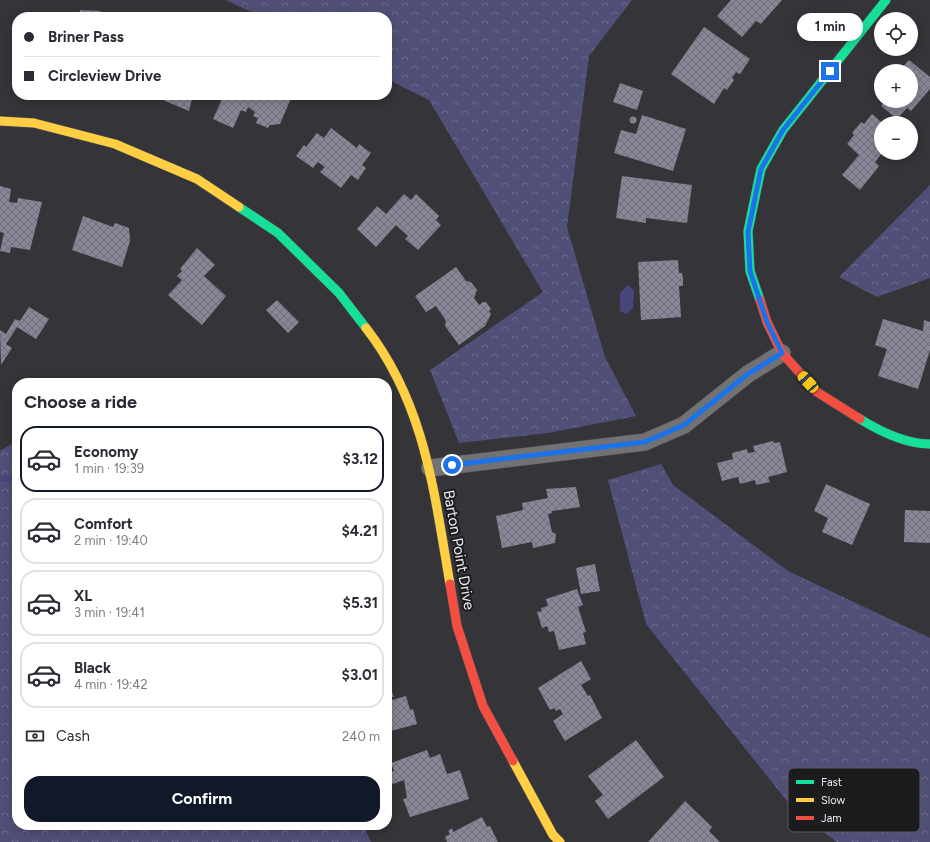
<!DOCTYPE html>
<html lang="en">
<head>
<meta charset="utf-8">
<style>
  :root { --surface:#fff; --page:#f7f7f7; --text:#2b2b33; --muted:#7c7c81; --line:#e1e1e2; --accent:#111827 }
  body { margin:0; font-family:Figtree,sans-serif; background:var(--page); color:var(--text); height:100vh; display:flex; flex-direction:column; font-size:15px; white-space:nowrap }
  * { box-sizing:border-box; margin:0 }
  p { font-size:13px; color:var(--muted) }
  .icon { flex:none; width:22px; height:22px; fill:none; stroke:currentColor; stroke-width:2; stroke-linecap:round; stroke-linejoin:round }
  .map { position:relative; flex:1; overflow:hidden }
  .details { position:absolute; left:12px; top:378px; width:380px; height:452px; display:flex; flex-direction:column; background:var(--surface); border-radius:16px; box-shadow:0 2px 10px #0003 }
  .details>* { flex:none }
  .guide { position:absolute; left:12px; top:12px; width:380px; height:88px; border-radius:16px; box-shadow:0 2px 10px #0003; display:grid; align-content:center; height:88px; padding:0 12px; background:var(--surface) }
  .tools { position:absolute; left:874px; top:12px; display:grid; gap:8px }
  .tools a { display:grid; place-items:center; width:44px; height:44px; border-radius:50%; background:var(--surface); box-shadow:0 2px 10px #0003; font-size:20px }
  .end { position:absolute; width:18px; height:18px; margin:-9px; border:5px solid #1a73e8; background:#fff; box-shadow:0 0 0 2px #fff }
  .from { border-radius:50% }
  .bubble { position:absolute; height:28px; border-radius:14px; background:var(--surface); box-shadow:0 2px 10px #0003; font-size:13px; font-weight:700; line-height:28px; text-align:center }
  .car { position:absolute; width:12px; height:24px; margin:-12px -6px; border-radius:5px; box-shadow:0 0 3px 1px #0007; background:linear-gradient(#f5c518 24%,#345 0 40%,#f5c518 0 76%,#345 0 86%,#f5c518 0) }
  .guide b { display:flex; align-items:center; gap:14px; height:38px; font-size:15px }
  .guide b+b { border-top:1px solid var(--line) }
  .guide i { width:10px; height:10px; background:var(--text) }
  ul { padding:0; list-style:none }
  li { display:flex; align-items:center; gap:12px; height:66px; margin:0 8px 6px; padding:0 4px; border:2px solid var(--line); border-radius:16px }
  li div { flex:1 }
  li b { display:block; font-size:15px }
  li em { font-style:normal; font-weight:700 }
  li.active { border-color:var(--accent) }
  li>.icon { width:36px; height:36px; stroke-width:1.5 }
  h2 { padding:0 12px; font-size:18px; line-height:48px }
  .pay { display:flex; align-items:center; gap:10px; height:44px; padding:0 12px; font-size:15px }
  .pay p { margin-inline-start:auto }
  .action { display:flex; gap:8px; margin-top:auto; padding:8px 12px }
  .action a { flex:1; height:46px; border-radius:16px; background:var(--accent); color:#fff; font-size:16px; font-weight:700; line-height:46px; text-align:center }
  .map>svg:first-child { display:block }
</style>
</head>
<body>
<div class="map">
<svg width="930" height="842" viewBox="0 0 930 842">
  <defs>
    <pattern id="forest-crowns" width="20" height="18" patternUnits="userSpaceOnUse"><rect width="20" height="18" fill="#504f77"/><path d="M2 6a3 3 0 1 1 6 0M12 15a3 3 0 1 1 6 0" fill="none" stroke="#6a698b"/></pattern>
    <pattern id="building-cross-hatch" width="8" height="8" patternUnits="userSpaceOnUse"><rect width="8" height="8" fill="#868696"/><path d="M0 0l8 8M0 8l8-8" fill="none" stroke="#70707b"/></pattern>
  </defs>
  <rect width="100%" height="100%" fill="#353539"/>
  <!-- forest -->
  <path fill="url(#forest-crowns)" d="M226 0H632L589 56 567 227 605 357 636 416 548 433 459 443 430 370 543 292 429 100 387 79V17H261Z
    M930 185V278L877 297 839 277Z
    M17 441V825H363L371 842H0V451Z
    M661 464 673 485 788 571 930 638V842H837L794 810 646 624 608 480Z"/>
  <!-- water -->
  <path fill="#48447e" d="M628 285 634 290 633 308 627 314 620 311V293Z"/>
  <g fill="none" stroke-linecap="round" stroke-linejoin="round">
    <!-- stream -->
    <path stroke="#48447e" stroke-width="5.5" d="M0 479 17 478"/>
  </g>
  <!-- building -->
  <path fill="url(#building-cross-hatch)" d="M731 0H782L761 24 756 21 742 37 717 16Z
    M80 10 101 11 100 17H79Z
    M704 27 750 59 740 74 736 72 732 78 734 80 727 90 724 88 714 104 671 74Z
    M909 60 930 77V89L911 111 907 108 897 119 881 106 885 101H911V71H899Z
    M620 83 643 91 637 110 613 102Z
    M151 95H193L189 111Z
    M224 95H292V96L280 124 270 125 268 128 256 123 258 118 253 116 255 112 248 107 246 112 241 110 233 128 213 119Z
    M872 114 881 122 882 153 875 162 879 166 860 190 842 175 859 155 847 144 854 135 852 133 861 122 864 124Z
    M642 115 686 129 673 171 614 153 621 130 636 134Z
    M629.5 120a3.5 3.5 0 1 1 7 0a3.5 3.5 0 1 1-7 0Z
    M331 128 357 148 359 144 371 153 362 165 366 168 358 180 351 175 341 188 320 172 325 167 318 162 313 168 296 156 304 145 306 147 317 133 324 138Z
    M622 176 692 185 687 223 646 218V223L616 218Z
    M0 186 11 189 9 202 17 203 18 198 42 202 30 250 11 247 10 253 0 251 4 233 0 232Z
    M404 194 411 200 416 194 439 216 436 220 441 225 418 250 405 239 408 236 396 225 376 247 357 229 377 206 386 214Z
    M83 216 113 227 115 223 129 228 130 241 122 267 72 250Z
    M197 248 215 265 204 276 226 296 202 325 168 295 182 280 177 276 182 271 180 269Z
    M678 260 679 273H682L683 278V286H679L681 317 641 320 638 262Z
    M456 267 466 281 471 282 477 290 474 298 479 305 483 302H486L491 309 489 311 491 314 485 326 459 345 445 326 446 321 436 306 426 312 415 296Z
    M277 300 299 322 288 333 266 310Z
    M29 307 49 319 36 339 17 327 6 344 12 348 1 365 0 330 6 334 15 319 20 321Z
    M883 319 923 331 924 320 930 322V350L918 389 878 376 887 349 875 345Z
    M773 441 774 443 780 442 787 472 768 477 770 482 756 485 755 480 740 484 738 477 722 481 717 463 733 459 732 453 747 449 748 453 755 452 753 446Z
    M826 484 870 504 852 545 822 532 828 518 814 511Z
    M576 487 580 507 552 511V513L548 514 552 532 556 534 555 543 533 548 532 542 502 548 496 516 523 510 522 503 548 498 546 489Z
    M905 510 930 511V543L904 542Z
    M595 564 600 591 581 594 576 568Z
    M577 589 583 605 578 607 586 632 583 633 586 644 559 650 554 631 549 632 547 626 542 628 537 612 542 611 541 608 548 606 546 599Z
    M581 661 591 679 581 685 588 696 590 695 602 718 565 741 553 721 563 714 560 709 556 711 554 708 550 710 538 688Z
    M387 679 394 697H392V700L406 696 410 710 413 709 417 724 387 732Z
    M636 740 664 777 608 819 595 801 603 795 588 776Z
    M427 750 430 758 440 754 447 774 460 770 469 799 410 817 403 799 407 798 404 780 393 784 388 780 387 773 394 771 391 763Z
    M685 801 712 827 709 831 720 842H648Z
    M482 817 487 827 490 826 498 842H447L445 837 450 834 448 831 452 828 453 832Z"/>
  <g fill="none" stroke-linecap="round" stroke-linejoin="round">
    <defs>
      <path id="street" d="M430 468 645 442 684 425 748 374 782 353"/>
      <path id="fast" d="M239 207 278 233 339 293 366 328
        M760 300 750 271 748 231 761 169 783 130 886 0
        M860 419C881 432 906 444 930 444"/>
      <path id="slow" d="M0 121 34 123 115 144 197 179 239 207
        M366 328C425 404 434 492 450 584
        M513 761 553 835 560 842"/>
      <path id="jam" d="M760 300 767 322 782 353 817 392 860 419
        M450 584 457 626 483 706 513 761"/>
    </defs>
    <!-- street casing -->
    <use href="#street" stroke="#535357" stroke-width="18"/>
    <!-- fast casing -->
    <use href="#fast" stroke="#535357" stroke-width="10"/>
    <!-- slow casing -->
    <use href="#slow" stroke="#535357" stroke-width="10"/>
    <!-- jam casing -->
    <use href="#jam" stroke="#535357" stroke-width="10"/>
    <!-- street -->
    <use href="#street" stroke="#727275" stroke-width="17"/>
    <!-- fast -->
    <use href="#fast" stroke="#16e098" stroke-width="9"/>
    <!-- slow -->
    <use href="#slow" stroke="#ffcf43" stroke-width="9"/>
    <!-- jam -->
    <use href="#jam" stroke="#f24e42" stroke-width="9"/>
  </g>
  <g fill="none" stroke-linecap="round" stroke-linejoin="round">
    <!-- route -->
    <path stroke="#1a73e8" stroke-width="5" d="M452 465 645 442 684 425 748 374 782 353 767 322 750 271 748 232 761 169 783 130 830 71"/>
  </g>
  <g text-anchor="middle" stroke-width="4" stroke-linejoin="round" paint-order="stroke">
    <!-- street labels -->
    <g font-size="15" fill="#ededf1" stroke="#1c1c1f">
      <text transform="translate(459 550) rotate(80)" y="5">Barton Point Drive</text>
    </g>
  </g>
  <!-- legend -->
  <rect x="788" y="768" width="132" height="64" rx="6" fill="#1c1c1f" stroke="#5b5b5e" stroke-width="1"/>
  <rect x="796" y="780" width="18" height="4" fill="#16e098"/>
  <rect x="796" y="798" width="18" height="4" fill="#ffcf43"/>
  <rect x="796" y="816" width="18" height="4" fill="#f24e42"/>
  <g font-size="11" fill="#ededf1">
    <text x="821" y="786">Fast</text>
    <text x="821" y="804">Slow</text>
    <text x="821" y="822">Jam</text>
  </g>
</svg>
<div class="tools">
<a><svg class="icon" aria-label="locate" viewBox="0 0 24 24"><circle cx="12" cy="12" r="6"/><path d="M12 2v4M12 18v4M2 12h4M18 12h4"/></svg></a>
<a>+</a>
<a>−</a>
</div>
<i class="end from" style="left:452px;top:465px"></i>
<i class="end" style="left:830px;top:71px"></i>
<div class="bubble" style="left:797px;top:13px;width:66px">1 min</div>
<i class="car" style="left:808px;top:382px;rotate:318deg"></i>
<div class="guide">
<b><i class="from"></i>Briner Pass</b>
<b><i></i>Circleview Drive</b>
</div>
<section class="details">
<h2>Choose a ride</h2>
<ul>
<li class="active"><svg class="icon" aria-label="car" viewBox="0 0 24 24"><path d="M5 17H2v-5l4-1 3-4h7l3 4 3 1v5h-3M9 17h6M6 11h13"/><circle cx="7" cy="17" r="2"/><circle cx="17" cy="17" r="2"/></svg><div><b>Economy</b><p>1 min · 19:39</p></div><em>$3.12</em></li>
<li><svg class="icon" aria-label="car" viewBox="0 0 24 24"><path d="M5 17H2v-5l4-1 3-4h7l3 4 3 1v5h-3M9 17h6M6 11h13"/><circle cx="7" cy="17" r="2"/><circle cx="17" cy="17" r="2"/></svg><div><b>Comfort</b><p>2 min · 19:40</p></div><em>$4.21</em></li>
<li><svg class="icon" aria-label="car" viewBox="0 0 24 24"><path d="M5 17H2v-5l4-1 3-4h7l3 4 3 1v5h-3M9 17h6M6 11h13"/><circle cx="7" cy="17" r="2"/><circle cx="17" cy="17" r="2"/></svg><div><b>XL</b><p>3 min · 19:41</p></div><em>$5.31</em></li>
<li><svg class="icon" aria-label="car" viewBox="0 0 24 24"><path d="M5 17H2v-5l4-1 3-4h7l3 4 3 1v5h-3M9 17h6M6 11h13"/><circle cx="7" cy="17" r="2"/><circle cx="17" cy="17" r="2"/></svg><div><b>Black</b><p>4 min · 19:42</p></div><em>$3.01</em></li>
</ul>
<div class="pay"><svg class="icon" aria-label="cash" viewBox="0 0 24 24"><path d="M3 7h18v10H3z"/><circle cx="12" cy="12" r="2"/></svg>Cash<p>240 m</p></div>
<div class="action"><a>Confirm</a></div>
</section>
</div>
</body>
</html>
